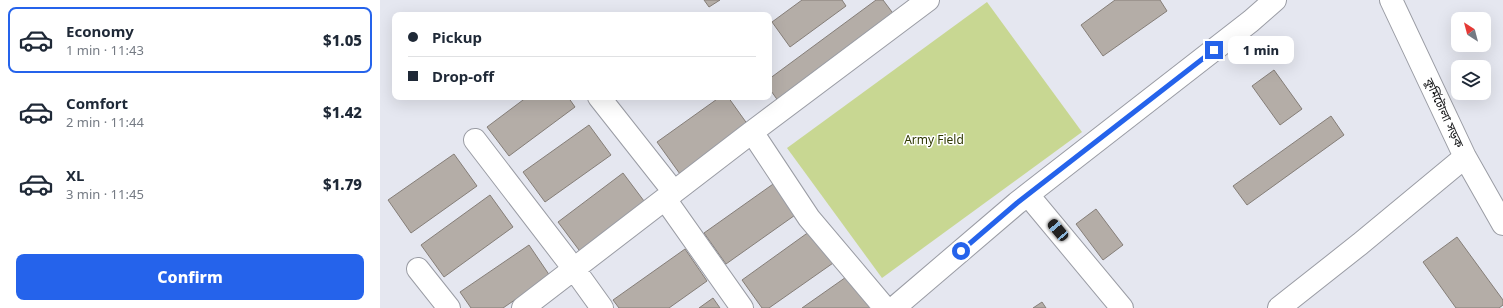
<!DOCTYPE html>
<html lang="en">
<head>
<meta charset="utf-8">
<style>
  :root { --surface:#fff; --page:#f2f2f3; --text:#1f2937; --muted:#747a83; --line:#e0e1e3; --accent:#2563eb }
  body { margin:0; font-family:"Noto Sans","Noto Sans Bengali",sans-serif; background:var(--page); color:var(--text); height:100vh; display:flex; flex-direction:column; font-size:15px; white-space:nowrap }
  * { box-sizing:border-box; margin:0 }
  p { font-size:13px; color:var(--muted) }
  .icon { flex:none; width:22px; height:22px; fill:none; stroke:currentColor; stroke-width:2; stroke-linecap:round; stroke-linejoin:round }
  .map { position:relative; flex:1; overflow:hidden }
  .side { display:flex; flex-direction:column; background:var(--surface); width:380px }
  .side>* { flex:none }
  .guide { position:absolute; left:12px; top:12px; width:380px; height:88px; border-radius:8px; box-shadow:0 4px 16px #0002; display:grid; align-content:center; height:88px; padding:0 16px; background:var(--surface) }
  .needle { width:26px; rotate:324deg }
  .controls { position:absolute; left:1071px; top:12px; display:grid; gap:8px }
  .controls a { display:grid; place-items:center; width:40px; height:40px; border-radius:8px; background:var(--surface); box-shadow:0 4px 16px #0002; font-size:20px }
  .end { position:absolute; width:18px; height:18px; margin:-9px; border:5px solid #2563eb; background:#fff; box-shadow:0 0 0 2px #fff }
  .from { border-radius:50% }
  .bubble { position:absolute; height:28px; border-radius:8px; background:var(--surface); box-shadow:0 4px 16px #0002; font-size:13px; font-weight:800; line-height:28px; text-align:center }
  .car { position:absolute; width:12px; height:24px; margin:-12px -6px; border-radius:5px; box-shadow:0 0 3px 1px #0007; background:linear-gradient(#222 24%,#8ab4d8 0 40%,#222 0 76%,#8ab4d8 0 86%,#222 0) }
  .guide b { display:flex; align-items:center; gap:14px; height:38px; font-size:15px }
  .guide b+b { border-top:1px solid var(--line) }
  .guide i { width:10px; height:10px; background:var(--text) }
  ul { padding:7px 0 0; list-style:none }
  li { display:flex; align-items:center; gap:12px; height:66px; margin:0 8px 6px; padding:0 8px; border:2px solid transparent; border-radius:8px }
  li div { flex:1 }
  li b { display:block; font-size:15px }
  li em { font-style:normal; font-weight:800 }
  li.on { border-color:var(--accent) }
  li>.icon { width:36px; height:36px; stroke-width:1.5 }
  .cta { display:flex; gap:8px; margin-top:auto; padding:8px 16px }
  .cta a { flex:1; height:46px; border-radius:8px; background:var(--accent); color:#fff; font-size:16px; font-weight:800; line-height:46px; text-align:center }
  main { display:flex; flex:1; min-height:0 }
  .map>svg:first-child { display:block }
</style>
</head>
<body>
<main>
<section class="side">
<ul>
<li class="on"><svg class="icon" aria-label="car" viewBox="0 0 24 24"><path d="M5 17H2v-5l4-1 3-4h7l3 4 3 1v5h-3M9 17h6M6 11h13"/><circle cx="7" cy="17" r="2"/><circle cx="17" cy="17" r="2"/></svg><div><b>Economy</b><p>1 min · 11:43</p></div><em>$1.05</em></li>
<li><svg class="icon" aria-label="car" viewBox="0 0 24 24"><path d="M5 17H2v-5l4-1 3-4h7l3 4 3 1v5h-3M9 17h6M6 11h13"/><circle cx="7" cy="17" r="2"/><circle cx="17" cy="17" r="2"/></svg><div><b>Comfort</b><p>2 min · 11:44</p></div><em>$1.42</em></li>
<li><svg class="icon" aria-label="car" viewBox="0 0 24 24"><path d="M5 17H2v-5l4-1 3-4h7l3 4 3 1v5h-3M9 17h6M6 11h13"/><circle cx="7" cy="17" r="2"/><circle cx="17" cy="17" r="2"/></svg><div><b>XL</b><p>3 min · 11:45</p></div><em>$1.79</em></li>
</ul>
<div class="cta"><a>Confirm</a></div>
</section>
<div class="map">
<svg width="1123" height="308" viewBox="0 0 1123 308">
  <rect width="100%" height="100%" fill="#e5e7f0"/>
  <!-- green -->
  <path fill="#c8d792" d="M607 2 702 132 502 278 407 148Z"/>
  <!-- building -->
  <path fill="#b4ada7" stroke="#857e78" d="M324 0H340L329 7Z
    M422 0H462L466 6 410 47 392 22Z
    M496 0H503L518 20 401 105 389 88V79Z
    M735 0H780L787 11 723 56 701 25Z
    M894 70 922 109 900 125 872 86Z
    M147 97H188L195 107 129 156 107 127Z
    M340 97H348L368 125 300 174 277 142Z
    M951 116 964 135 867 205 853 186Z
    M209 125 231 155 165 202 143 172Z
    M74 154 97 186 31 233 8 200Z
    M243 173 267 205 202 254 178 222Z
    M396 182 418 213 346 264 324 233Z
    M110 195 133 227 64 277 41 245Z
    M716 209 743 245 723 260 696 224Z
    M433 229 456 261 389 308H382L362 280Z
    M1077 237 1123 300V305L1119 308H1076L1043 262Z
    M149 245 170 276 123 308H91L80 292Z
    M305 249 327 281 289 308H239L233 300Z
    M469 275 491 306 489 308H422Z
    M333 298 340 308H319Z
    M662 302 666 308H653Z"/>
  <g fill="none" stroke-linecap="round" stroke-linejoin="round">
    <defs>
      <path id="minor" d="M1011 0 1085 157 1123 224
        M219 97 294 192
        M95 140 194 269 222 308
        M648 195 742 308
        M285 199 362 308
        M38 269 69 308
        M143 308 372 132
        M505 308 429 218 372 132 548 0
        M514 308 637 203 871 21 895 0
        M899 308 980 244 1085 157"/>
    </defs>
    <!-- minor casing -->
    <use href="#minor" stroke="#9a9ca4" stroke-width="24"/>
    <!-- minor -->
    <use href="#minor" stroke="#fff" stroke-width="22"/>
  </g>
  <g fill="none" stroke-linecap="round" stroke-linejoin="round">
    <!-- route -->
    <path stroke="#2563eb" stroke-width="5" d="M581 251 637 203 834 50"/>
  </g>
  <g text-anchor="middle" stroke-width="3" stroke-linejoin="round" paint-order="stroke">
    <!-- street labels -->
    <g font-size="12" fill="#0b0c0e" stroke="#fff">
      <text transform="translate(1064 113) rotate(65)" y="4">কুর্মিটোলা সড়ক</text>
    </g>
    <!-- park labels -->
    <g font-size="12" fill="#2e3700" stroke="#fff">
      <text x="554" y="144">Army Field</text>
    </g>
  </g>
</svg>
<div class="controls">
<a><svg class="needle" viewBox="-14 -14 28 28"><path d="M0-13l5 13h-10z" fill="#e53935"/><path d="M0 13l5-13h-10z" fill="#747a83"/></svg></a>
<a><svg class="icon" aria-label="layers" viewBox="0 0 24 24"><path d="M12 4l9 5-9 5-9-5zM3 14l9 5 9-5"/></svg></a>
</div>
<i class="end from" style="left:581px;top:251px"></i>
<i class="end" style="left:834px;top:50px"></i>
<div class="bubble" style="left:848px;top:36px;width:66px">1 min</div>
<i class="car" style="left:678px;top:230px;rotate:320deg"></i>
<div class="guide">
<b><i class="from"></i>Pickup</b>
<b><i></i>Drop-off</b>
</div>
</div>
</main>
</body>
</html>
